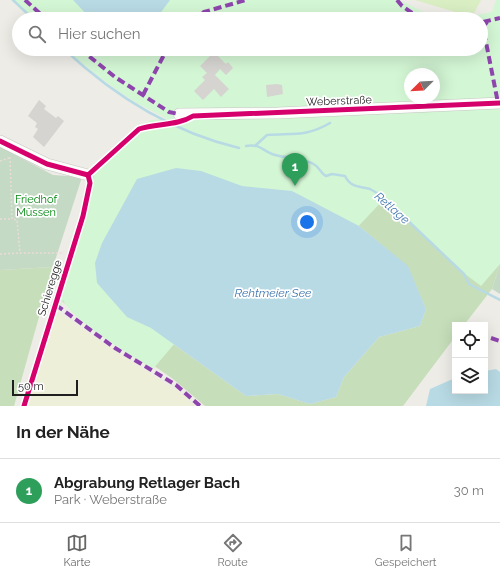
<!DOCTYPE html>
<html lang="de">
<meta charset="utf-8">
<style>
:root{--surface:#fff;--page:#f6f6f6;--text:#222;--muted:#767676;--line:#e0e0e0;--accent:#676765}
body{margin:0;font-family:Raleway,sans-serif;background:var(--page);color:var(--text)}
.controls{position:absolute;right:12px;bottom:12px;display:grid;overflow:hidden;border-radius:0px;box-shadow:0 4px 16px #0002}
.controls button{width:36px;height:36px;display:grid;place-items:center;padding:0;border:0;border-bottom:1px solid var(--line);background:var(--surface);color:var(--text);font:20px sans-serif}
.compass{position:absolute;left:404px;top:68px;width:36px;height:36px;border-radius:50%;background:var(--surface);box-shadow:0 4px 16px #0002;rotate:246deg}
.scale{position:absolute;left:12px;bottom:10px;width:66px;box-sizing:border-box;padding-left:4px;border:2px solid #1f1f1f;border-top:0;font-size:11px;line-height:14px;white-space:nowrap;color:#1f1f1f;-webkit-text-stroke:3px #fff;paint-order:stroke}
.you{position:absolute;left:307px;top:222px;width:14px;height:14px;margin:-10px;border:3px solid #fff;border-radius:50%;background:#1a73e8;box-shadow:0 0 0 6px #1a73e833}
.badge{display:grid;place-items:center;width:26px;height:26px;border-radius:50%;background:var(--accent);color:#fff;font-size:13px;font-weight:700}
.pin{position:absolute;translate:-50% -33px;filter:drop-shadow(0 1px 2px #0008)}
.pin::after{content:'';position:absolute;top:21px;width:14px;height:12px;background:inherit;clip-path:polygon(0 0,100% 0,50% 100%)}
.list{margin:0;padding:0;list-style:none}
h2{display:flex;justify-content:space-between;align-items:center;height:52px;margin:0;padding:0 16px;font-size:17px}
h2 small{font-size:13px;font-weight:400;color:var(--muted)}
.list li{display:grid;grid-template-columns:26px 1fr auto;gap:12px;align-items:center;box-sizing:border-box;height:64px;padding:0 16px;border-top:1px solid var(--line)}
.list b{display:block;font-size:15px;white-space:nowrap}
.list p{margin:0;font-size:13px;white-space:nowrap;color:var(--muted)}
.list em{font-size:13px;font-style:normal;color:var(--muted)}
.icon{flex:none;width:22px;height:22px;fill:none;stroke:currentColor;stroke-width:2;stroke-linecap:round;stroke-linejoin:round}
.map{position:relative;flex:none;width:500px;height:406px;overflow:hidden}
.search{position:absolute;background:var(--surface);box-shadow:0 4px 16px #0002;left:12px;right:12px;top:12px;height:44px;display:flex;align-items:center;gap:10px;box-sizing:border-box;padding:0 14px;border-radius:22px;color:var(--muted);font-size:15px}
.sheet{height:116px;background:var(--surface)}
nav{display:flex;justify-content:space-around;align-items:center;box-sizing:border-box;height:56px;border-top:1px solid var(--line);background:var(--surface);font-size:11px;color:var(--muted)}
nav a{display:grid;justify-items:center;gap:2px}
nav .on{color:var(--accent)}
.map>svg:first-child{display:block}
.farmland{fill:#eeefd9}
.grass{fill:#d9eec3}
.forest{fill:#c6deba;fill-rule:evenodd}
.cemetery{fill:#c5dac5}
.park{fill:#d3f6d4;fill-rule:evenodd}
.water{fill:#b8dae4}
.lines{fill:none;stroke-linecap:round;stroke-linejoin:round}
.stream{stroke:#b8dae4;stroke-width:2.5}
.building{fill:#d6d4d0}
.lane-casing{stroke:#c6c6c3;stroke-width:7}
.street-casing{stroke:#c6c6c3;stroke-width:12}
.path{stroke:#ebdbd9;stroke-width:1.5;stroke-dasharray:2 2;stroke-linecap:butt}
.lane{stroke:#fcfcfb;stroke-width:5.5}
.street{stroke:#fcfcfb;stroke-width:11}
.quiet{stroke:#8e44ad;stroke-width:4;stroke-dasharray:8 4;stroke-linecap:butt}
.cycleway-casing{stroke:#fff;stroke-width:8}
.cycleway{stroke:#d6006c;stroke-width:5}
.labels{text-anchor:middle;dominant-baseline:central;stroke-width:3.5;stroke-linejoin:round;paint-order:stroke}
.street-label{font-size:11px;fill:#1f1f1f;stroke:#fff}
.park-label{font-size:11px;fill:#028810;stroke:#fff}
.water-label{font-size:12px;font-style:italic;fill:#4076af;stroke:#fff}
</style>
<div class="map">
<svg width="500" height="406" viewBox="0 0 500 406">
<rect width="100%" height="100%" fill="#eeece7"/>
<path class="farmland" d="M57,311L115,351L181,393L195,406H27Z"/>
<path class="grass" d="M415,0H481L472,17Z"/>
<g class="forest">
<path d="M500,110V264L492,289L464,325H455V337L403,406H205L173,379L60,300ZM359,226L407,266L426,309L420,326L379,337L344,377L336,397L310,404L278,394L246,396L151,328Z"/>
<path d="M53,267L14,406H0V270Z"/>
</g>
<g class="cemetery">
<path d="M0,147L53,175L82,177L53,267L0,270Z"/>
<path d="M500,264V294L492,289Z"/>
</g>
<g class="park">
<path d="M11,0H399L428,14L442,19H32Z"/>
<path d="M496,0H500V264L481,286L465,274L384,199L337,249L186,330L153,369C131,355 73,322 63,300L60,307L59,294L81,214L95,173L102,163L136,129L151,120L162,119L170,124H173C164,115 144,108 132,100C109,85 87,67 65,49H481V19H457L492,12ZM410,74H434V98H410Z"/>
</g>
<g class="water">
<path d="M73,0H170L156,19H91Z"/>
<path d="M120,49H139L127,56Z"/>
<path d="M176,168L201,171L242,186L292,191L359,226L408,266L426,309L420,326L379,337L344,377L336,397L310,404L278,394L246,396L151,328L127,317L97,283L95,263L102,243L137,179Z"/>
<path d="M496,369L500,372V406H426L430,389L455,378V391H485V371Z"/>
</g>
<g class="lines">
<g class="stream">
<path d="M13,0L33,19"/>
<path d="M64,49C114,96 172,132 239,148"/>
<path d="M256,145L267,135C293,133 306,137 330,123"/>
<path d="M246,146C261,144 260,149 272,154C285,159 303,157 315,165C320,168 321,174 326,176L332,174L345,176C351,188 359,186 370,189C374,191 378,194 382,196L464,274L469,284L500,300"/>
</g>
</g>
<g class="building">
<path d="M214,52L226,64L228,62L233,68L226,75L220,69L215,75L229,89L221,97L214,89L203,100L194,91L205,80L202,77L207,73L200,66Z"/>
<path d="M277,84L282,85L283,94L267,97L266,85Z"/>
<path d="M39,100L46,106L44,109L56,118L58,116L64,121L44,147L33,137L38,129L35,127L37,123L28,116Z"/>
</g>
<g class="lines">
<defs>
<path id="lane" d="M24,406L83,216L90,183L88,175"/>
<g id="street">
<path d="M179,114L278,113L500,103"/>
<path d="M0,141L47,164L88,175"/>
</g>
</defs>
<use href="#lane" class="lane-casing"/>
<use href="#street" class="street-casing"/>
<g class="path">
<path d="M10,157L12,219L17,220L20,253H64"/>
<path d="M0,161L9,158"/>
<path d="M0,219H12"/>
<path d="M0,254L20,253"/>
</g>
<use href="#lane" class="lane"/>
<use href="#street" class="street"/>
<g class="quiet">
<path d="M25,0L46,19"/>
<path d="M397,0L402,6L421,19"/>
<path d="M192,19L204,12L246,0"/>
<path d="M483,22L500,18"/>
<path d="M487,22L483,27L498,103"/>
<path d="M80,49L115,77L169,112L179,114"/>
<path d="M143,95L167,49"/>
<path d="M56,305L115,348L176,385L200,406"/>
<path d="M491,338L500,341"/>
</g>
<defs>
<g id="cycleway">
<path d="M0,141L47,164L88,175"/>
<path d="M88,175L139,129C157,123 177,126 193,116L500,103"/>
<path d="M24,406L83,216L90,183L88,175"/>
</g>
</defs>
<use href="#cycleway" class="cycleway-casing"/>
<use href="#cycleway" class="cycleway"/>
</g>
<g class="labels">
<g class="street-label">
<text transform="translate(339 101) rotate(-2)">Weberstraße</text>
<text transform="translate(50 288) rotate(-73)">Schieregge</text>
</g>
<g class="park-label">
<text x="36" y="199">Friedhof<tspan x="36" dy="13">Müssen</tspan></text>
</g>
<g class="water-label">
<text transform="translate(392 208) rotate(41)">Retlage</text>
<text x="273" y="293">Rehtmeier See</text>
</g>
</g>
</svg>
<div class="controls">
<button><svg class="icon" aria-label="locate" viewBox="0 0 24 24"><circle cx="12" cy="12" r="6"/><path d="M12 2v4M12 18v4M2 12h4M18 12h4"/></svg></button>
<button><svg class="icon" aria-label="layers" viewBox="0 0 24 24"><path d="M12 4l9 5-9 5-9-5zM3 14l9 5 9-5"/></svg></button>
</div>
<svg class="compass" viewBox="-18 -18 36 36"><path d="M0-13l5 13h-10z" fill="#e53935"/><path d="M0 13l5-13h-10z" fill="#767676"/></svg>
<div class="scale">50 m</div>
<div class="you"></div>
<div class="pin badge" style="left:295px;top:186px;background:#2e9e5b">1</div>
<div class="search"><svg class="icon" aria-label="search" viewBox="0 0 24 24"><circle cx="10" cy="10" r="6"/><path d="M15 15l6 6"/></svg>Hier suchen</div>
</div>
<section class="sheet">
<h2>In der Nähe<small></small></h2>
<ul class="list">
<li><span class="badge" style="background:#2e9e5b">1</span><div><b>Abgrabung Retlager Bach</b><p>Park · Weberstraße</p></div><em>30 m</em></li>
</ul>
</section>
<nav>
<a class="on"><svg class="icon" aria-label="map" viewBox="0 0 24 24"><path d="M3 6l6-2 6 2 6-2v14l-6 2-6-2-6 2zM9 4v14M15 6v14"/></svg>Karte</a>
<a><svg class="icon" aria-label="directions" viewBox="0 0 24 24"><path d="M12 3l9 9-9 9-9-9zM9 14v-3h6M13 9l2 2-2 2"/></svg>Route</a>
<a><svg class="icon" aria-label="saved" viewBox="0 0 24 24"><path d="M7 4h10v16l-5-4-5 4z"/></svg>Gespeichert</a>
</nav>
